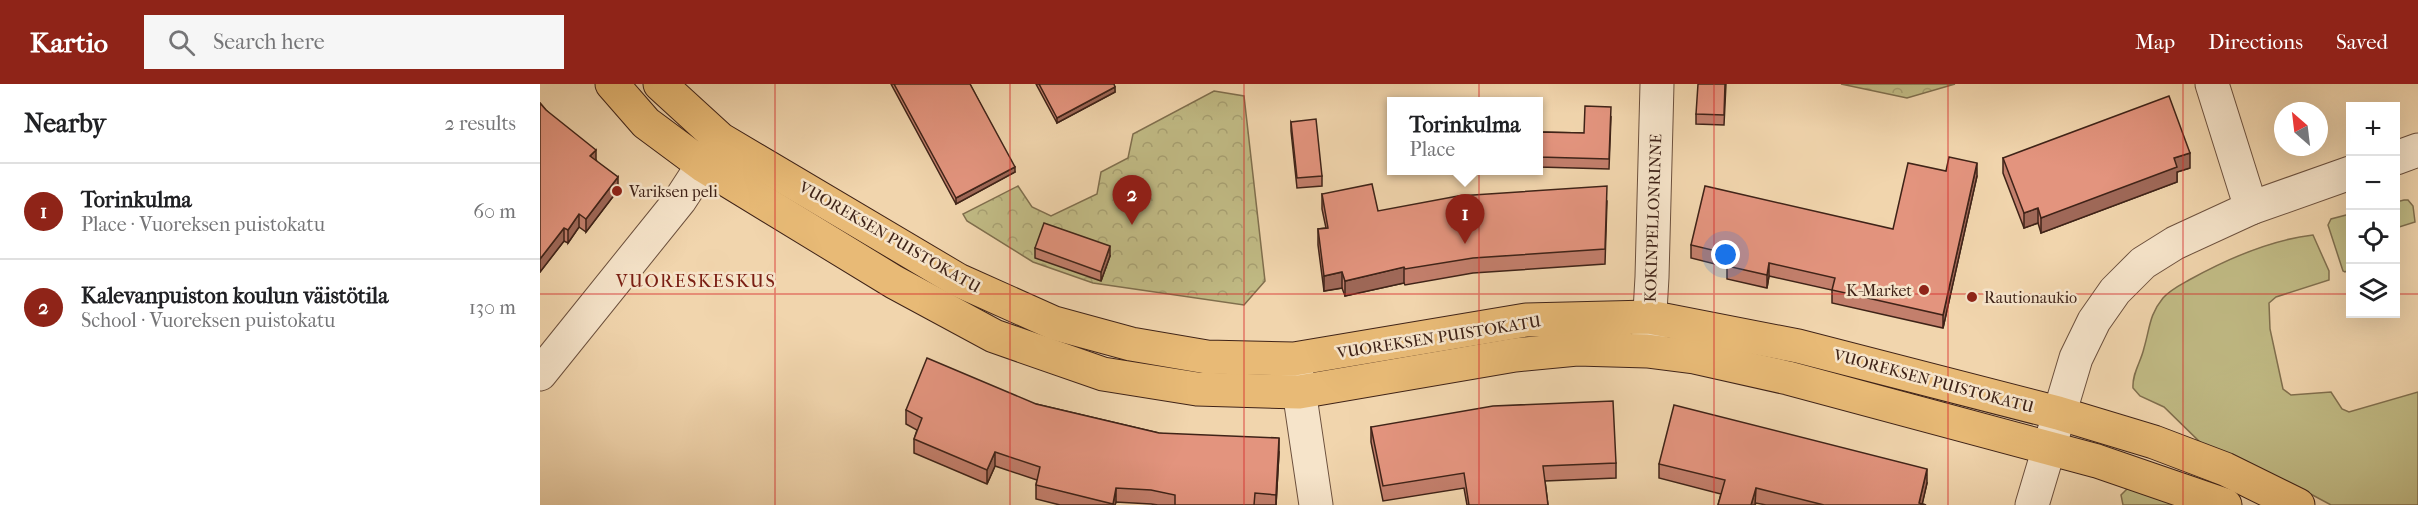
<!DOCTYPE html>
<meta charset="utf-8">
<style>
:root{--surface:#fff;--page:#f6f6f6;--text:#202124;--muted:#757577;--line:#e0e0e0;--accent:#8f2418}
body{margin:0;font-family:"IM FELL French Canon",serif;background:var(--page);color:var(--text)}
.controls{position:absolute;right:18px;top:18px;display:grid;overflow:hidden;border-radius:0px;box-shadow:0 6px 24px #0002}
.controls button{width:54px;height:54px;display:grid;place-items:center;padding:0;border:0;border-bottom:2px solid var(--line);background:var(--surface);color:var(--text);font:30px sans-serif}
.compass{position:absolute;left:1734px;top:18px;width:54px;height:54px;border-radius:50%;background:var(--surface);box-shadow:0 6px 24px #0002;rotate:332deg}
.you{position:absolute;left:1186px;top:171px;width:21px;height:21px;margin:-15px;border:4px solid #fff;border-radius:50%;background:#1a73e8;box-shadow:0 0 0 9px #1a73e833}
.badge{display:grid;place-items:center;width:39px;height:39px;border-radius:50%;background:var(--accent);color:#fff;font-size:20px;font-weight:700}
.pin{position:absolute;translate:-50% -50px;filter:drop-shadow(0 2px 3px #0008)}
.pin::after{content:'';position:absolute;top:32px;width:21px;height:18px;background:inherit;clip-path:polygon(0 0,100% 0,50% 100%)}
.popup{position:absolute;left:847px;top:13px;width:156px;height:78px;box-sizing:border-box;display:grid;place-content:center;border-radius:0px;background:var(--surface);filter:drop-shadow(0 2px 4px #0005);font-size:20px;white-space:nowrap;color:var(--muted)}
.popup b{font-size:22px;color:var(--text)}
.popup::after{content:'';position:absolute;left:50%;top:100%;margin-left:-12px;border:12px solid transparent;border-top-color:var(--surface)}
.list{margin:0;padding:0;list-style:none}
h2{display:flex;justify-content:space-between;align-items:center;height:78px;margin:0;padding:0 24px;font-size:26px}
h2 small{font-size:20px;font-weight:400;color:var(--muted)}
.list li{display:grid;grid-template-columns:39px 1fr auto;gap:18px;align-items:center;box-sizing:border-box;height:96px;padding:0 24px;border-top:2px solid var(--line)}
.list b{display:block;font-size:22px;white-space:nowrap}
.list p{margin:0;font-size:20px;white-space:nowrap;color:var(--muted)}
.list em{font-size:20px;font-style:normal;color:var(--muted)}
.icon{flex:none;width:33px;height:33px;fill:none;stroke:currentColor;stroke-width:2;stroke-linecap:round;stroke-linejoin:round}
.map{position:relative;flex:none;width:1878px;height:421px;overflow:hidden}
header{display:flex;align-items:center;gap:36px;box-sizing:border-box;height:84px;padding:0 30px;background:var(--accent);color:#fff}
header strong{font-size:28px}
nav{display:flex;gap:33px;margin-inline-start:auto;font-size:21px}
.search{width:420px;height:54px;background:var(--page);display:flex;align-items:center;gap:15px;box-sizing:border-box;padding:0 21px;border-radius:0px;color:var(--muted);font-size:22px}
main{display:flex}
aside{flex:1;background:var(--surface)}
.map>svg:first-child{display:block}
.green{fill:#c1bb85;stroke:#806f4e;stroke-width:1.5}
.park{fill:url(#park-crowns);stroke:#806f4e;stroke-width:1.5}
.lines{fill:none;stroke-linecap:round;stroke-linejoin:round}
.minor-casing{stroke:#6c503d;stroke-width:35}
.major-casing{stroke:#3f2318;stroke-width:35}
.minor{stroke:#f6e4ca;stroke-width:33}
.major{stroke:#e8ba76;stroke-width:33}
.wall{fill:#c37f6c;stroke:#3f2318;stroke-width:1.5}
.shaded-wall{fill:#9f6858;stroke:#3f2318;stroke-width:1.5}
.building{fill:#e3947e;stroke:#3f2318;stroke-width:1.5}
.grid{fill:none;stroke:#d62828;stroke-width:1.5;stroke-opacity:0.55}
.poi-dot{fill:#8f2418;stroke:#f6e4ca;stroke-width:2}
.labels{text-anchor:middle;dominant-baseline:central;stroke-width:5;stroke-linejoin:round;paint-order:stroke}
.poi-label{font-size:16px;fill:#3f2318;stroke:#f6e4ca;text-anchor:start}
.street-label{font-size:16px;fill:#3f2318;stroke:#f6e4ca}
.neighbourhood-label{font-size:18px;letter-spacing:1.5px;fill:#7a1f14;stroke:#f6e4ca}
</style>
<header>
<strong>Kartio</strong>
<div class="search"><svg class="icon" aria-label="search" viewBox="0 0 24 24"><circle cx="10" cy="10" r="6"/><path d="M15 15l6 6"/></svg>Search here</div>
<nav><a>Map</a><a>Directions</a><a>Saved</a></nav>
</header>
<main>
<aside>
<h2>Nearby<small>2 results</small></h2>
<ul class="list">
<li><span class="badge">1</span><div><b>Torinkulma</b><p>Place · Vuoreksen puistokatu</p></div><em>60 m</em></li>
<li><span class="badge">2</span><div><b>Kalevanpuiston koulun väistötila</b><p>School · Vuoreksen puistokatu</p></div><em>130 m</em></li>
</ul>
</aside>
<div class="map">
<svg width="1878" height="421" viewBox="0 0 1878 421">
<defs>
<pattern id="park-crowns" width="20" height="18" patternUnits="userSpaceOnUse" patternTransform="scale(1.5)"><rect width="20" height="18" fill="#c1bb85"/><path d="M2 6a3 3 0 1 1 6 0M12 15a3 3 0 1 1 6 0" fill="none" stroke="#a7a072"/></pattern>
</defs>
<rect width="100%" height="100%" fill="#f1d5ad"/>
<filter id="stains"><feTurbulence type="fractalNoise" baseFrequency=".00333" numOctaves="4"/><feColorMatrix values="0 0 0 0 .2 0 0 0 0 .09 0 0 0 0 .02 0 0 0 .5 -.17"/></filter>
<radialGradient id="worn" r=".72"><stop offset=".6" stop-color="#630" stop-opacity="0"/><stop offset="1" stop-color="#630" stop-opacity=".3"/></radialGradient>
<g class="green">
<path d="M1864,116H1868L1873,122L1875,138L1856,144V118Z"/>
<path d="M1810,130V155L1807,159L1810,185L1805,188L1803,187L1788,141L1791,135Z"/>
<path d="M1773,151L1789,187V196L1736,213L1729,219L1730,245L1743,305L1751,311L1791,308L1802,325L1809,328L1878,308V421H1791L1752,400L1663,361L1624,323L1600,312L1593,304C1592,289 1601,278 1604,264C1610,244 1609,231 1623,214C1630,206 1640,201 1649,196C1687,175 1729,156 1773,151Z"/>
<path d="M1587,405L1603,407L1648,421H1583L1581,411Z"/>
</g>
<g class="park">
<path d="M1301,0H1415L1367,14Z"/>
<path d="M674,7L704,12L725,197L704,221L553,199L493,178L427,137L423,130L478,102L492,123L511,132L557,110L561,88L588,74L593,50Z"/>
</g>
<g class="lines">
<defs>
<g id="minor">
<path d="M1672,0L1711,124"/>
<path d="M1856,74L1878,66"/>
<path d="M1108,262L1112,193L1117,0"/>
<path d="M755,279L776,421"/>
<path d="M0,290L140,116L179,56"/>
<path d="M1492,421L1536,274L1554,237L1575,207L1603,179L1635,159L1711,124L1810,89"/>
</g>
<g id="major">
<path d="M72,0L106,39L164,82L354,198L454,252L563,290L657,305L759,308L975,271L1037,265L1107,267L1154,273L1248,294L1557,377L1685,421"/>
<path d="M120,0L180,55L418,196L514,239L591,260L667,273L754,275L986,236L1109,233L1258,262L1518,329L1614,358L1685,385L1758,421"/>
</g>
</defs>
<use href="#minor" class="minor-casing"/>
<use href="#major" class="major-casing"/>
<use href="#minor" class="minor"/>
<use href="#major" class="major"/>
</g>
<g class="wall">
<path d="M351,0H430L475,88L416,120Z"/>
<path d="M496,0H574L575,8L517,39Z"/>
<path d="M1186,0L1184,41L1156,40V30Z"/>
<path d="M0,19L6,26L56,76L78,106L46,148L39,143L28,159L24,157L0,188Z"/>
<path d="M1071,33L1069,85L999,83V48L1044,49Z"/>
<path d="M751,38L782,92V102L757,104L751,47Z"/>
<path d="M1463,74L1650,84L1637,88V98L1501,149L1498,139L1484,144L1463,89Z"/>
<path d="M1406,87L1437,92L1403,244L1292,219V206L1229,192L1227,204L1187,195V183L1151,174V161L1353,145Z"/>
<path d="M782,110L838,127L1067,117L1065,180L933,189L865,201L864,199L805,212L802,204L784,207L778,161V145L786,144L782,125Z"/>
<path d="M495,164L570,172L561,197L495,174Z"/>
<path d="M496,320L619,349L739,368L736,421H618L611,420L576,418L575,421H520L496,415V401L497,396L455,382L447,400L374,369V355L377,346L366,340V326Z"/>
<path d="M831,343L1076,379V394L1005,397L1008,421H927L924,404L843,417L831,358Z"/>
<path d="M1119,380L1387,399L1382,420L1386,421H1226L1216,419L1215,421H1178L1181,410L1119,394Z"/>
</g>
<g class="shaded-wall">
<path d="M575,3V8L517,39V34Z"/>
<path d="M56,66V79L50,72Z"/>
<path d="M1650,69V84L1637,88V98L1501,149V134L1634,74Z"/>
<path d="M1437,79V92L1403,244V231Z"/>
<path d="M475,83V88L416,120V114Z"/>
<path d="M78,93V106L46,148V135Z"/>
<path d="M1498,124V139L1484,144V129Z"/>
<path d="M39,130V143L28,159V146Z"/>
<path d="M24,144V157L0,188V175Z"/>
<path d="M570,162V172L561,197V188Z"/>
<path d="M1229,179V192L1227,204V191Z"/>
<path d="M864,183V199L805,212V197Z"/>
<path d="M802,188V204L784,207V192Z"/>
<path d="M739,354V368L736,421V411Z"/>
<path d="M455,368V382L447,400V386Z"/>
<path d="M1387,385V399L1382,421L1379,419Z"/>
<path d="M576,404V418L575,421H573Z"/>
<path d="M1216,404L1215,421H1211Z"/>
</g>
<g class="building">
<path d="M354,0H430L475,83L416,114Z"/>
<path d="M499,0H574L575,3L517,34Z"/>
<path d="M1158,0H1185L1184,31L1156,30Z"/>
<path d="M1629,12L1650,69L1634,74L1637,83L1501,134L1498,124L1484,129L1463,74Z"/>
<path d="M0,19L6,26L56,66L50,72L78,93L46,135L39,130L28,146L24,144L0,175Z"/>
<path d="M1045,22L1071,23L1069,75L999,73V48L1044,49Z"/>
<path d="M776,35L782,92L757,94L751,38Z"/>
<path d="M1409,73L1437,79L1403,231L1292,206L1295,194L1229,179L1227,191L1187,182L1189,170L1151,161L1165,102L1353,145L1368,79L1406,87Z"/>
<path d="M832,100L838,127L918,112L1067,102L1065,165L933,174L865,185L864,183L805,197L802,188L784,192L778,145L788,144L782,110Z"/>
<path d="M504,139L570,162L561,188L495,164Z"/>
<path d="M387,274L496,320L619,349L739,354L736,411L715,409L714,421H635V411L611,406L576,404L573,420L496,401L500,383L455,368L447,386L374,355L382,334L366,326Z"/>
<path d="M1073,317L1076,379L1003,382L1008,421H929L924,389L843,402L831,343L953,322Z"/>
<path d="M1134,321L1387,385L1379,419L1386,421H1284L1216,404L1211,421H1178L1185,396L1119,380Z"/>
</g>
<path class="grid" d="M235,0V421M470,0V421M704,0V421M939,0V421M1174,0V421M1408,0V421M1643,0V421M0,210H1810M1856,210H1878"/>
<g class="poi-dot">
<circle cx="77" cy="107" r="6"/>
<circle cx="1384" cy="206" r="6"/>
<circle cx="1432" cy="213" r="6"/>
</g>
<g class="labels">
<g class="poi-label">
<text x="89" y="107">Variksen peli</text>
<text x="1372" y="206" text-anchor="end">K-Market</text>
<text x="1444" y="213">Rautionaukio</text>
</g>
<g class="street-label">
<text transform="translate(1113 134) rotate(-88)">KOKINPELLONRINNE</text>
<text transform="translate(350 153) rotate(30)">VUOREKSEN PUISTOKATU</text>
<text transform="translate(899 253) rotate(-9)">VUOREKSEN PUISTOKATU</text>
<text transform="translate(1394 297) rotate(15)">VUOREKSEN PUISTOKATU</text>
</g>
<g class="neighbourhood-label">
<text x="156" y="197">VUORESKESKUS</text>
</g>
</g>
<rect width="100%" height="100%" filter="url(#stains)"/>
<rect width="100%" height="100%" fill="url(#worn)"/>
</svg>
<div class="controls">
<button>+</button>
<button>−</button>
<button><svg class="icon" aria-label="locate" viewBox="0 0 24 24"><circle cx="12" cy="12" r="6"/><path d="M12 2v4M12 18v4M2 12h4M18 12h4"/></svg></button>
<button><svg class="icon" aria-label="layers" viewBox="0 0 24 24"><path d="M12 4l9 5-9 5-9-5zM3 14l9 5 9-5"/></svg></button>
</div>
<svg class="compass" viewBox="-18 -18 36 36"><path d="M0-13l5 13h-10z" fill="#e53935"/><path d="M0 13l5-13h-10z" fill="#757577"/></svg>
<div class="you"></div>
<div class="pin badge" style="left:925px;top:160px">1</div>
<div class="popup"><b>Torinkulma</b>Place</div>
<div class="pin badge" style="left:592px;top:141px">2</div>
</div>
</main>
